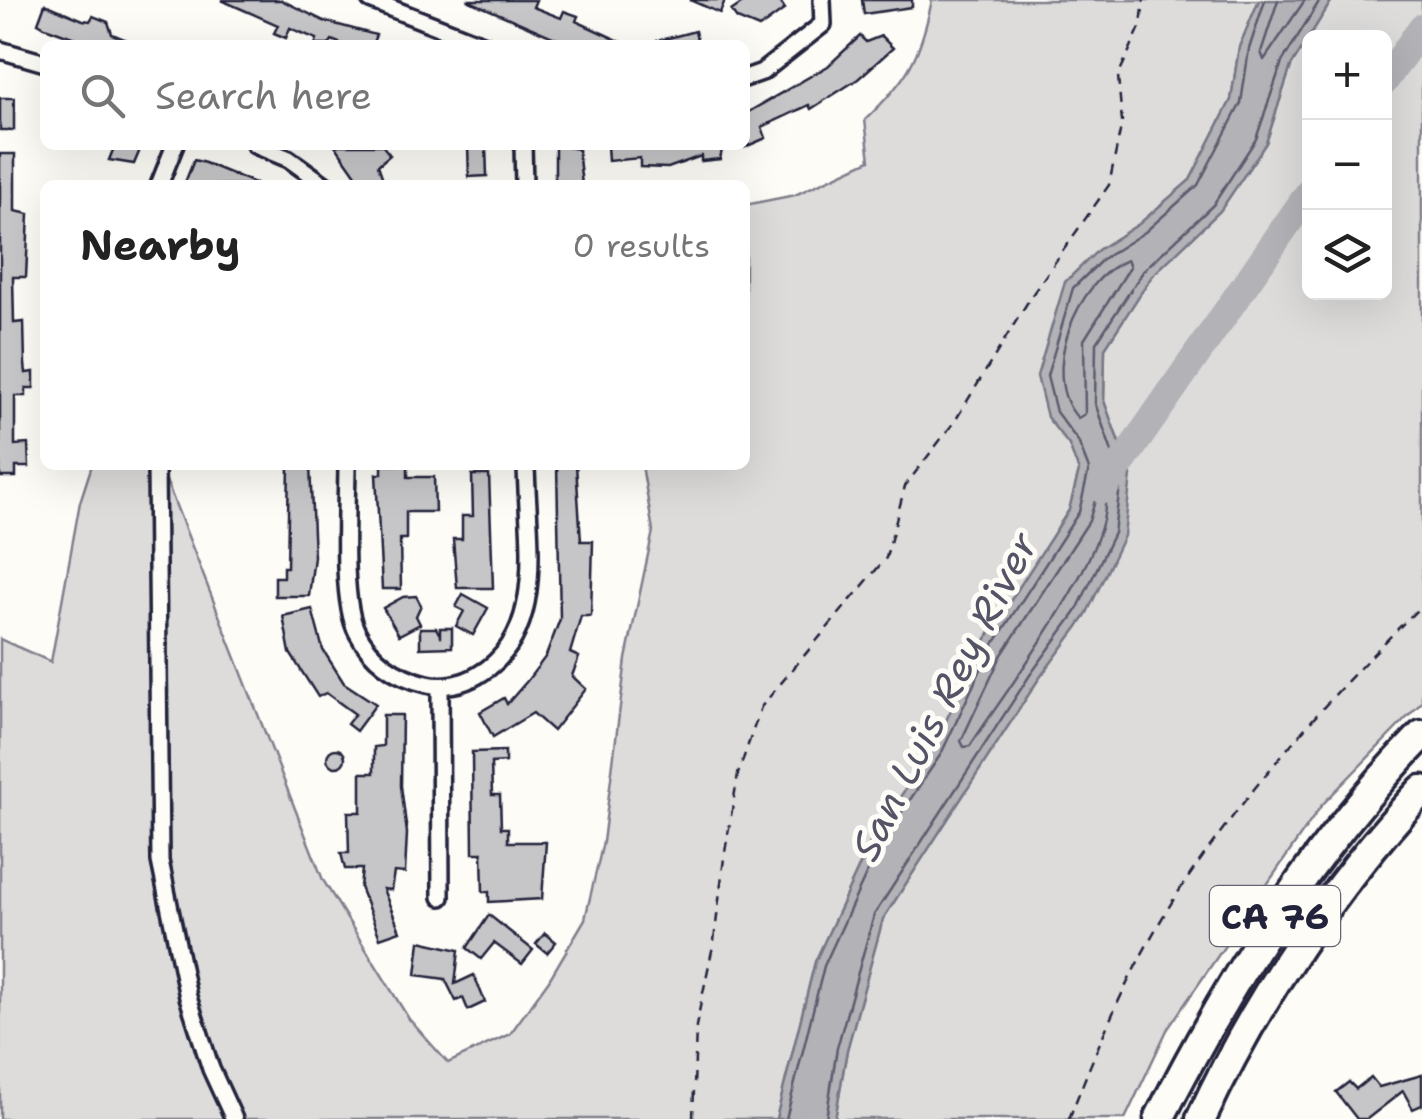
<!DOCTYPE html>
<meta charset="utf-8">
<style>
:root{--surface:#fff;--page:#f6f6f6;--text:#222;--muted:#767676;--line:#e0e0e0}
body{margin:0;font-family:"Shantell Sans",sans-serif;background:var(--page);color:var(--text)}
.controls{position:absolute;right:30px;top:30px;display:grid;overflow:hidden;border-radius:15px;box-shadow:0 10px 40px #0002}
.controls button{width:90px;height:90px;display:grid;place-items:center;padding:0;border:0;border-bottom:2px solid var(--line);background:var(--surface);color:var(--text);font:50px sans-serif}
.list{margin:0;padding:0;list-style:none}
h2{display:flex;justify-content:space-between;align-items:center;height:130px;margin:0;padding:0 40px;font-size:42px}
h2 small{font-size:32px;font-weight:400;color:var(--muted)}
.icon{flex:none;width:55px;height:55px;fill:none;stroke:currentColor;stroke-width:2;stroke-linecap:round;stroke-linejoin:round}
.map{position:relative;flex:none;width:1422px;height:1119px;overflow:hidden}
.search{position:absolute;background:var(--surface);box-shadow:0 10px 40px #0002;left:40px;top:40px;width:710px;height:110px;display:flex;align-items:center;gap:25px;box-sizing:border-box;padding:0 35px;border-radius:15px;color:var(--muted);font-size:38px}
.panel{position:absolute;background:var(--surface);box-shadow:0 10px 40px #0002;left:40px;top:180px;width:710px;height:290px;border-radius:15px}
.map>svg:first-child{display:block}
.green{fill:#dddcdb;stroke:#807f8b;stroke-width:2.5;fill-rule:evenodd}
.water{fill:#b2b2b7;stroke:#787885;stroke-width:2.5}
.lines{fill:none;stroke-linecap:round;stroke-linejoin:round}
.shore{stroke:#5c5c6d;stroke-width:2.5}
.river{stroke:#b2b2b7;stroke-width:28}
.building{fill:#c6c6c8;stroke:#22223b;stroke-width:2.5}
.street-casing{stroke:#22223b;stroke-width:22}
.highway-casing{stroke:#22223b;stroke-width:35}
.path{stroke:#22223b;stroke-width:2.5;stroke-dasharray:10 8;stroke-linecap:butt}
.street{stroke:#fdfcf7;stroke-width:15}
.highway{stroke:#fdfcf7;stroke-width:28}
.labels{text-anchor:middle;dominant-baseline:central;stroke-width:10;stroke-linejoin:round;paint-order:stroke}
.shield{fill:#fdfcf7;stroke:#646373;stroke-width:2.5}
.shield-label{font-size:35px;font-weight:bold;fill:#22223b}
.water-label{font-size:40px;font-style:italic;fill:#545466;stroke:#fdfcf7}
</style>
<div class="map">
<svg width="1422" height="1119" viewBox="0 0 1422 1119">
<rect width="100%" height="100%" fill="#fdfcf7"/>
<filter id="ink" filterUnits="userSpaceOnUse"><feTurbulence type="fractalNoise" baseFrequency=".01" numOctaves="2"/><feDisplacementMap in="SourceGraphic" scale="20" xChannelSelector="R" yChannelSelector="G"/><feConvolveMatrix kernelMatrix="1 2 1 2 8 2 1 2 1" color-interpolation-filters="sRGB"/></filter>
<g filter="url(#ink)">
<g class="green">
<path d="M932,0H1259L1239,47L1231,100L1190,180L1139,224L1098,250L1047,417L1069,445L1079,471L1069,510L982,645L933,748L872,839L815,962L776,1119H0V639L51,662L80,502L92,465H160L323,880L409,1019L448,1063L510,1034L549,980L585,919L603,842L626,659L653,531L642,465H745V205L795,195L870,160L865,120C908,79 920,58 932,0Z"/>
<path d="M1332,0H1422V702L1321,806L1167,1030L1125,1119H835L847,1050L883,919L1038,680L1085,617L1131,476L1104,401L1105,348L1152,275L1220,211L1266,143L1291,66ZM1310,38H1384V292H1310Z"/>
</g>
<path class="water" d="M1259,0H1332L1291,66L1266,143L1220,211L1152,276L1105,348L1104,401L1131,476L1124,536L1085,617L1038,680L883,919L847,1050L835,1119H776L815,962L872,839L933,748L982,645L1069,510L1079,471L1069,445L1047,417L1037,376L1065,282L1098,250L1139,224L1190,180L1231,100L1239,47Z"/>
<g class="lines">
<g class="shore">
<path d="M1278,0L1261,52L1264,60L1305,0"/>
<path d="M1127,260L1130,267L1084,340L1085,414L1078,418C1038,376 1077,279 1127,260Z"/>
<path d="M1103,492C1123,539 999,700 970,746L964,747L961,741L1001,656L1089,521L1097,494Z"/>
<path d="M786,1119L824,966L880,844L941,754L990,650L1079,512L1089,469L1078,441L1056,412L1047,376L1073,288L1104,258L1145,232L1198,185L1241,103L1249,49L1265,0"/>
<path d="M826,1119L837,1048L874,915L1030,675L1076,612L1114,533L1121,478L1095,403L1096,343L1144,270L1213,205L1256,139L1282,62L1320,0"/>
</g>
<g class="river">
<path d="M1384,82L1422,27"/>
<path d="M1103,490L1310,191"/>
</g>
</g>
<g class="building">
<path d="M221,0H281L324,21L376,35L372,45H344L332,40L329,45H315L317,39L290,28L286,38L274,33L278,25Z"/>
<path d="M467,0H536L533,7L561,18L564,11L578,16L576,21L628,45H571Z"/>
<path d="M690,0H725L720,13Z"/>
<path d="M747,0H779L785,9L759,28L737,19L731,11Z"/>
<path d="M862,0H912V7L864,14Z"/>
<path d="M45,4L83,20L90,21L93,16L108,22L112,34L139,45H94L45,27L38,23Z"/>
<path d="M695,31L698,45H658L657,41Z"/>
<path d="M860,36L866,42L881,36L893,48L858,79L811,109L809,105L762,127L766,138L745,147V114L828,66Z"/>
<rect x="0" y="98" width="14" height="32"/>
<path d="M115,145H142L134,164L109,160Z"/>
<path d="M335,145H382L390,155L378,165L385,185H363Z"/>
<path d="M555,145L578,149L582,185H555Z"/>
<path d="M607,145H723L720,159L701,161V156L668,168L640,167V158L608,161Z"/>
<path d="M468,146H486L487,176L469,177Z"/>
<path d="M0,154H15V211L29,214L26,277H13L14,323L24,322L25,364L26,373L34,372V388H26V396H15V445L28,444L29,467H16V477H0Z"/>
<path d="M194,160L205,163L259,185H184Z"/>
<path d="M289,465H310L314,557L309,596H275V577H283V567H287Z"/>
<path d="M382,465H408V477H434L435,512H406V539H400L401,589H382L376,474H382Z"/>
<path d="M557,465H576L581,541H593L591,616H581L570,653L579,657L572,676L586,689L553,731L533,713L493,737L480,712L504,698L507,704L527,681L546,656L560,619Z"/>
<path d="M472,475H489L493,588H457L453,539H462V516H473Z"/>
<path d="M463,594L488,608L473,635L456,626L464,611L456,607Z"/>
<path d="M416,596L421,605L416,616L420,624L399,635L383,608L403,597Z"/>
<path d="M312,609L323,650L344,683L376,704L356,731L347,724L355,714L326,693L318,697L290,653L283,616Z"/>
<path d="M420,628H436L440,635V628H452V647L420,648Z"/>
<path d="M383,715H402L401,786L407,833L405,873L394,872L391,890L383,889L400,931L380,938L360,887L362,869H345L341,853H349L348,812H361V773H374V747L383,746Z"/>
<circle cx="336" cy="758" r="9"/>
<path d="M505,751V762L491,763L492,795H500L501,828H508V842H546L542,899L489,902V892H483L482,853H473L472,752Z"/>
<path d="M489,915L533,950L522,964L494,943L481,959L467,948Z"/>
<path d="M545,933L556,942L547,953L536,944Z"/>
<path d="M420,941L459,950L455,984L474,975L485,1002L468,1010L463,998L456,1001L445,979L416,975Z"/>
<path d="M1422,1075V1105L1413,1109L1403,1091L1367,1119H1357L1336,1092L1349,1082L1356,1089L1371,1077L1379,1087Z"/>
</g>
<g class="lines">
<defs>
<g id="street">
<path d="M370,0L485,45"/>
<path d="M0,50L45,63"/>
<path d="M745,78L762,72L823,24L822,0"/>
<path d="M255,145L289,159L325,185"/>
<path d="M523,145L524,185"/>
<path d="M159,185L175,145"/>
<path d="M156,465L160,861L188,997L211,1069L234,1119"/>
<path d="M347,465C347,504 340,600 357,632C372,661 397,677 427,684C444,688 463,684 478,675C549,634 527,535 526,465"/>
<path d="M440,687L441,897"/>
</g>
<g id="highway">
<path d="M1159,1119C1230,979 1312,848 1422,735"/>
<path d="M1201,1119C1256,1000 1333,886 1422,790"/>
</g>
</defs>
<use href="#street" class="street-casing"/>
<use href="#highway" class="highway-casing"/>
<g class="path">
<path d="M693,1119L696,1026L714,941L724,858L738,774L761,707L886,558L905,486L955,421L1032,295L1109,185L1122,122L1118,76L1141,25L1144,0"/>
<path d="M1069,1119C1102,1034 1139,947 1192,872C1259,776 1338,687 1422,605"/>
</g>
<use href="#street" class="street"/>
<use href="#highway" class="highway"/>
</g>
</g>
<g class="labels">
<rect class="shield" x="1210" y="886" width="130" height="60" rx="8"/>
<g class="shield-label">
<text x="1275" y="916">CA 76</text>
</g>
<g class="water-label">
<text transform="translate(944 696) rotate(-63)">San Luis Rey River</text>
</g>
</g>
</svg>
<div class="controls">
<button>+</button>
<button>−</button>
<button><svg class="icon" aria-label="layers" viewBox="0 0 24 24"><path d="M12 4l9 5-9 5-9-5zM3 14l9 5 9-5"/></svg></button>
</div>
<div class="search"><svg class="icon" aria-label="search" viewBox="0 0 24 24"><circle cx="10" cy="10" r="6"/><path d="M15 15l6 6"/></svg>Search here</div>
<section class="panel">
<h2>Nearby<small>0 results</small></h2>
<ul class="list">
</ul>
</section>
</div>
